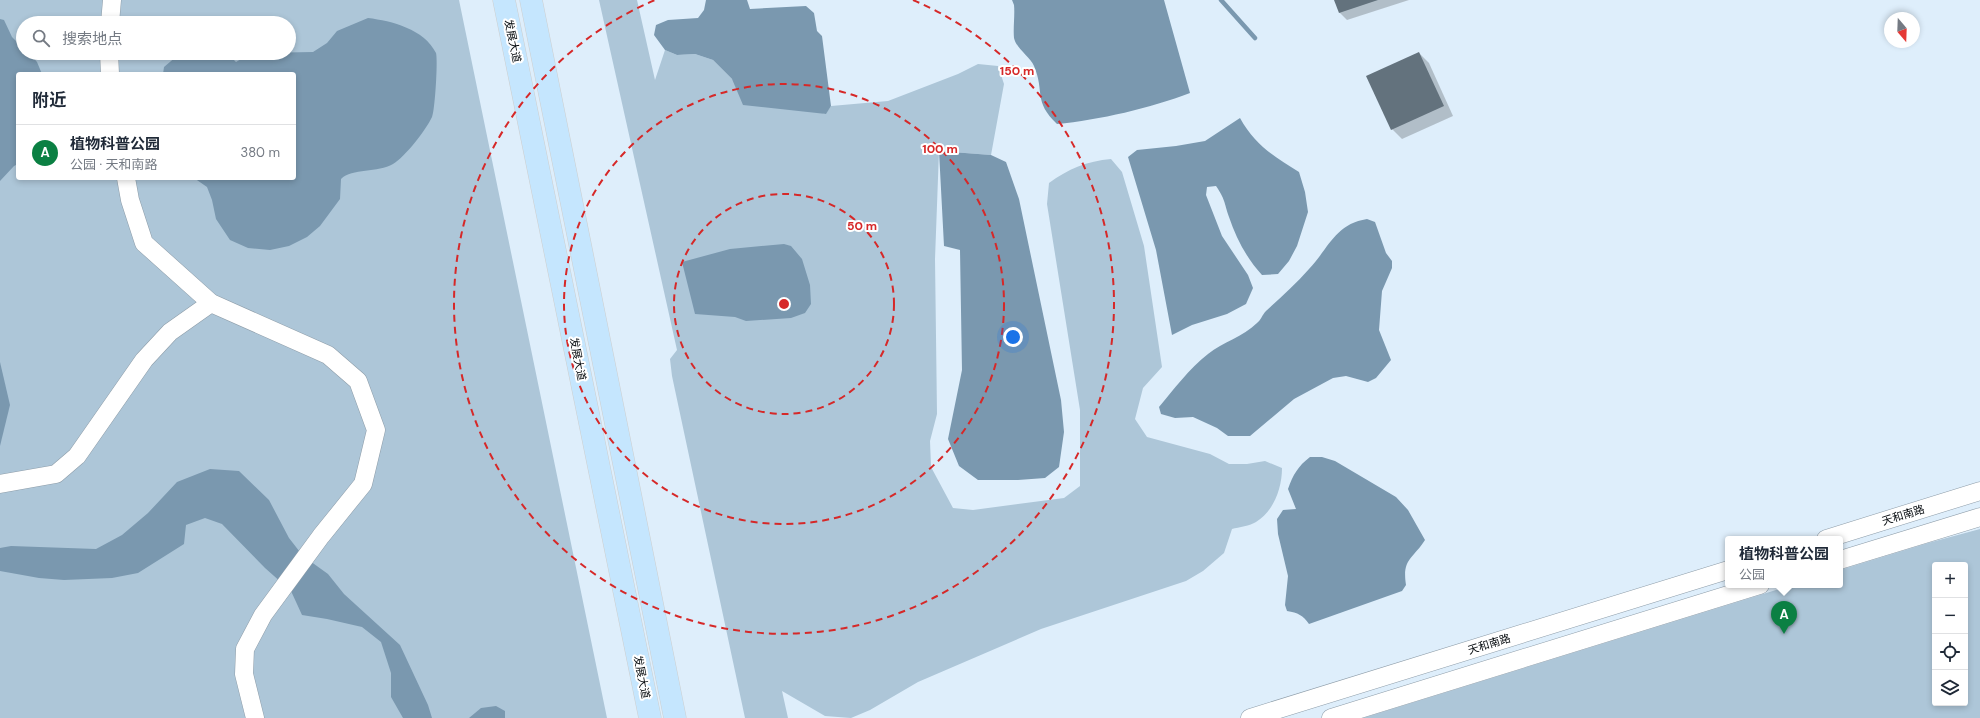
<!DOCTYPE html>
<html lang="zh">
<meta charset="utf-8">
<style>
:root{--surface:#fff;--page:#f2f2f3;--text:#1f2937;--muted:#747a83;--line:#e0e1e3;--accent:#0b8043}
body{margin:0;font-family:"DM Sans","Noto Sans SC",sans-serif;background:var(--page);color:var(--text)}
.controls{position:absolute;right:12px;bottom:12px;display:grid;overflow:hidden;border-radius:4px;box-shadow:0 2px 6px #0003}
.controls button{width:36px;height:36px;display:grid;place-items:center;padding:0;border:0;border-bottom:1px solid var(--line);background:var(--surface);color:var(--text);font:20px sans-serif}
.compass{position:absolute;left:1884px;top:12px;width:36px;height:36px;border-radius:50%;background:var(--surface);box-shadow:0 2px 6px #0003;rotate:161deg}
.you{position:absolute;left:1013px;top:337px;width:14px;height:14px;margin:-10px;border:3px solid #fff;border-radius:50%;background:#1a73e8;box-shadow:0 0 0 6px #1a73e833}
.badge{display:grid;place-items:center;width:26px;height:26px;border-radius:50%;background:var(--accent);color:#fff;font-size:13px;font-weight:700}
.pin{position:absolute;translate:-50% -33px;filter:drop-shadow(0 1px 2px #0008)}
.pin::after{content:'';position:absolute;top:21px;width:14px;height:12px;background:inherit;clip-path:polygon(0 0,100% 0,50% 100%)}
.popup{position:absolute;left:1725px;top:536px;width:118px;height:52px;box-sizing:border-box;display:grid;place-content:center;border-radius:4px;background:var(--surface);filter:drop-shadow(0 1px 3px #0005);font-size:13px;white-space:nowrap;color:var(--muted)}
.popup b{font-size:15px;color:var(--text)}
.popup::after{content:'';position:absolute;left:50%;top:100%;margin-left:-8px;border:8px solid transparent;border-top-color:var(--surface)}
.list{margin:0;padding:0;list-style:none}
h2{display:flex;justify-content:space-between;align-items:center;height:52px;margin:0;padding:0 16px;font-size:17px}
h2 small{font-size:13px;font-weight:400;color:var(--muted)}
.list li{display:grid;grid-template-columns:26px 1fr auto;gap:12px;align-items:center;box-sizing:border-box;height:56px;padding:0 16px;border-top:1px solid var(--line)}
.list b{display:block;font-size:15px;white-space:nowrap}
.list p{margin:0;font-size:13px;white-space:nowrap;color:var(--muted)}
.list em{font-size:13px;font-style:normal;color:var(--muted)}
.icon{flex:none;width:22px;height:22px;fill:none;stroke:currentColor;stroke-width:2;stroke-linecap:round;stroke-linejoin:round}
.map{position:relative;flex:none;width:1980px;height:718px;overflow:hidden}
.search{position:absolute;background:var(--surface);box-shadow:0 2px 6px #0003;left:16px;top:16px;width:280px;height:44px;display:flex;align-items:center;gap:10px;box-sizing:border-box;padding:0 14px;border-radius:22px;color:var(--muted);font-size:15px}
.panel{position:absolute;background:var(--surface);box-shadow:0 2px 6px #0003;left:16px;top:72px;width:280px;height:108px;border-radius:4px}
.map>svg:first-child{display:block}
.green{fill:#adc6d8;fill-rule:evenodd}
.water{fill:#7a98af}
.shadow{fill:#0003}
.lines{fill:none;stroke-linecap:round;stroke-linejoin:round}
.stream{stroke:#7a98af;stroke-width:4.5}
.building{fill:#63727d}
.minor-casing{stroke:#8e9da9;stroke-width:19}
.major-casing{stroke:#cecfcf;stroke-width:23}
.minor{stroke:#fff;stroke-width:18}
.major{stroke:#c5e6fe;stroke-width:22}
.ring{fill:none;stroke:#d62828;stroke-width:2;stroke-dasharray:7 5}
.labels{text-anchor:middle;dominant-baseline:central;stroke-width:4;stroke-linejoin:round;paint-order:stroke}
.street-label{font-size:11px;fill:#080d11;stroke:#fff}
.centre{fill:#d62828;stroke:#fff;stroke-width:2}
.ring-label{font-size:12px;text-anchor:middle;font-weight:bold;fill:#d62828;stroke:#fff;stroke-width:4;stroke-linejoin:round;paint-order:stroke}
</style>
<div class="map">
<svg width="1980" height="718" viewBox="0 0 1980 718">
<rect width="100%" height="100%" fill="#deeefb"/>
<g class="green">
<path d="M0,0H459L607,718H0ZM23,23H289V53H23ZM18,74H294V178H18Z"/>
<path d="M599,0H637L655,80L665,50L677,55L695,54L713,60L732,79L825,114L831,106L888,101L958,74L978,64L998,66L1004,84L991,155L939,151L935,259L937,414L930,441L931,467L953,508L973,510L1064,498L1080,486V410L1047,204L1049,183C1068,169 1087,161 1111,159L1122,172L1144,246L1162,367L1143,388L1135,419L1147,437L1210,454L1229,464H1247L1265,461L1282,468C1282,488 1274,511 1256,522C1250,526 1239,527 1232,529L1224,553L1203,571L1186,581L1041,629L918,682L870,710L851,718L825,716L782,691L788,718H745L672,376L670,359L677,350Z"/>
<path d="M1980,529V718H1363L1792,585H1840V570L1928,543ZM1935,565H1965V703H1935Z"/>
</g>
<g class="water">
<path d="M706,0H747L750,9L806,6L814,13L817,31L822,36L831,106L826,114L743,105L732,79L713,60L695,54L677,55L665,50L654,35L656,25L668,20L698,18L704,10Z"/>
<path d="M1012,0H1164L1190,93C1151,108 1099,120 1057,124C1033,101 1045,92 1034,66C1030,57 1016,48 1014,38C1013,28 1015,15 1014,5Z"/>
<path d="M368,18C392,21 424,29 436,53C438,59 435,111 432,117C426,130 405,157 393,164C378,173 352,168 341,179L340,199L320,226L307,237L289,246L270,250L248,248L230,240L216,219L212,200L207,187L194,178H294V74H163L164,67L177,56L183,53H227L236,62L246,56L259,53L313,52L327,43L337,31Z"/>
<path d="M0,19L4,20L12,37L23,48V53H29L37,62L42,74H18V164L14,166L0,181Z"/>
<path d="M1240,118C1255,145 1273,156 1299,172L1305,192L1308,212L1297,246L1289,261L1278,274L1262,275C1247,259 1236,238 1229,217C1224,202 1225,199 1216,186L1207,187L1206,195L1222,236L1248,275L1253,288L1246,304L1227,314L1192,325L1172,335L1156,250L1128,157L1137,150L1176,146L1205,141Z"/>
<path d="M939,151L991,155L1006,162L1019,199L1061,400L1064,432L1059,467L1045,478L1018,480H978L959,466L948,439L962,370L960,250L944,246Z"/>
<path d="M1367,219L1375,222L1386,253L1392,261V268L1382,291L1379,330L1391,360L1376,378L1368,382L1346,376L1333,378L1294,399L1250,436H1228L1217,428L1193,417L1175,418L1161,414L1159,407C1174,389 1189,369 1208,354C1223,342 1243,337 1257,323C1261,320 1262,315 1266,311C1281,297 1296,284 1309,269C1329,248 1335,224 1367,219Z"/>
<path d="M784,244L791,246L802,259L810,285L811,304L805,313L791,318L746,321L735,317L695,314L682,262L730,249Z"/>
<path d="M0,362L10,405L0,446Z"/>
<path d="M1310,457H1322L1335,461L1396,497L1408,510L1425,540C1412,560 1402,559 1406,585L1402,591L1309,624C1303,615 1298,613 1287,611L1285,605L1288,576L1278,534L1277,519L1283,510L1296,509L1288,489C1293,475 1298,466 1310,457Z"/>
<path d="M210,469L239,471L269,500L289,538L303,556L328,574L344,594L400,645L428,705L432,718H403L391,697V673L381,642L362,627L327,619L302,615L291,591L265,568L222,524L205,518L186,525L184,544L138,573L112,578L64,580L39,578L0,571V548L11,546L96,549L122,535L148,513L177,482Z"/>
<path d="M496,706L505,711V718H469L481,708Z"/>
</g>
<g class="shadow">
<path d="M1335,0H1409L1347,20L1340,13Z"/>
<path d="M1419,53L1429,63L1453,116L1402,139L1392,129Z"/>
</g>
<g class="lines">
<path class="stream" d="M1221,0L1255,38"/>
</g>
<g class="building">
<path d="M1334,0H1378L1339,13Z"/>
<path d="M1419,52L1444,106L1391,130L1366,76Z"/>
</g>
<g class="lines">
<defs>
<g id="minor">
<path d="M110,23L112,0"/>
<path d="M109,53L110,74"/>
<path d="M126,178L130,200L144,243L211,303L328,355L358,381L376,430L363,484L321,536L263,615L245,649L244,674L255,718"/>
<path d="M0,484L56,474L77,456L144,360L170,332L211,303"/>
<path d="M1826,539L1980,491"/>
<path d="M1840,560L1980,517"/>
<path d="M1250,718L1728,570"/>
<path d="M1331,718L1760,585"/>
</g>
<g id="major">
<path d="M504,0L650,718"/>
<path d="M531,0L675,718"/>
</g>
</defs>
<use href="#minor" class="minor-casing"/>
<use href="#major" class="major-casing"/>
<use href="#minor" class="minor"/>
<use href="#major" class="major"/>
</g>
<g class="ring">
<circle cx="784" cy="304" r="110"/>
<circle cx="784" cy="304" r="220"/>
<path d="M913 0A330 330 0 1 1 655 0"/>
</g>
<g class="labels">
<g class="street-label">
<text transform="translate(513 41) rotate(78)">发展大道</text>
<text transform="translate(578 359) rotate(79)">发展大道</text>
<text transform="translate(1903 515) rotate(-17)">天和南路</text>
<text transform="translate(1489 644) rotate(-17)">天和南路</text>
<text transform="translate(642 677) rotate(79)">发展大道</text>
</g>
</g>
<circle cx="784" cy="304" r="6" class="centre"/>
<g class="ring-label">
<text x="1017" y="75">150 m</text>
<text x="940" y="153">100 m</text>
<text x="862" y="230">50 m</text>
</g>
</svg>
<div class="controls">
<button>+</button>
<button>−</button>
<button><svg class="icon" aria-label="locate" viewBox="0 0 24 24"><circle cx="12" cy="12" r="6"/><path d="M12 2v4M12 18v4M2 12h4M18 12h4"/></svg></button>
<button><svg class="icon" aria-label="layers" viewBox="0 0 24 24"><path d="M12 4l9 5-9 5-9-5zM3 14l9 5 9-5"/></svg></button>
</div>
<svg class="compass" viewBox="-18 -18 36 36"><path d="M0-13l5 13h-10z" fill="#e53935"/><path d="M0 13l5-13h-10z" fill="#747a83"/></svg>
<div class="you"></div>
<div class="pin badge" style="left:1784px;top:634px">A</div>
<div class="popup"><b>植物科普公园</b>公园</div>
<div class="search"><svg class="icon" aria-label="search" viewBox="0 0 24 24"><circle cx="10" cy="10" r="6"/><path d="M15 15l6 6"/></svg>搜索地点</div>
<section class="panel">
<h2>附近<small></small></h2>
<ul class="list">
<li><span class="badge">A</span><div><b>植物科普公园</b><p>公园 · 天和南路</p></div><em>380 m</em></li>
</ul>
</section>
</div>
